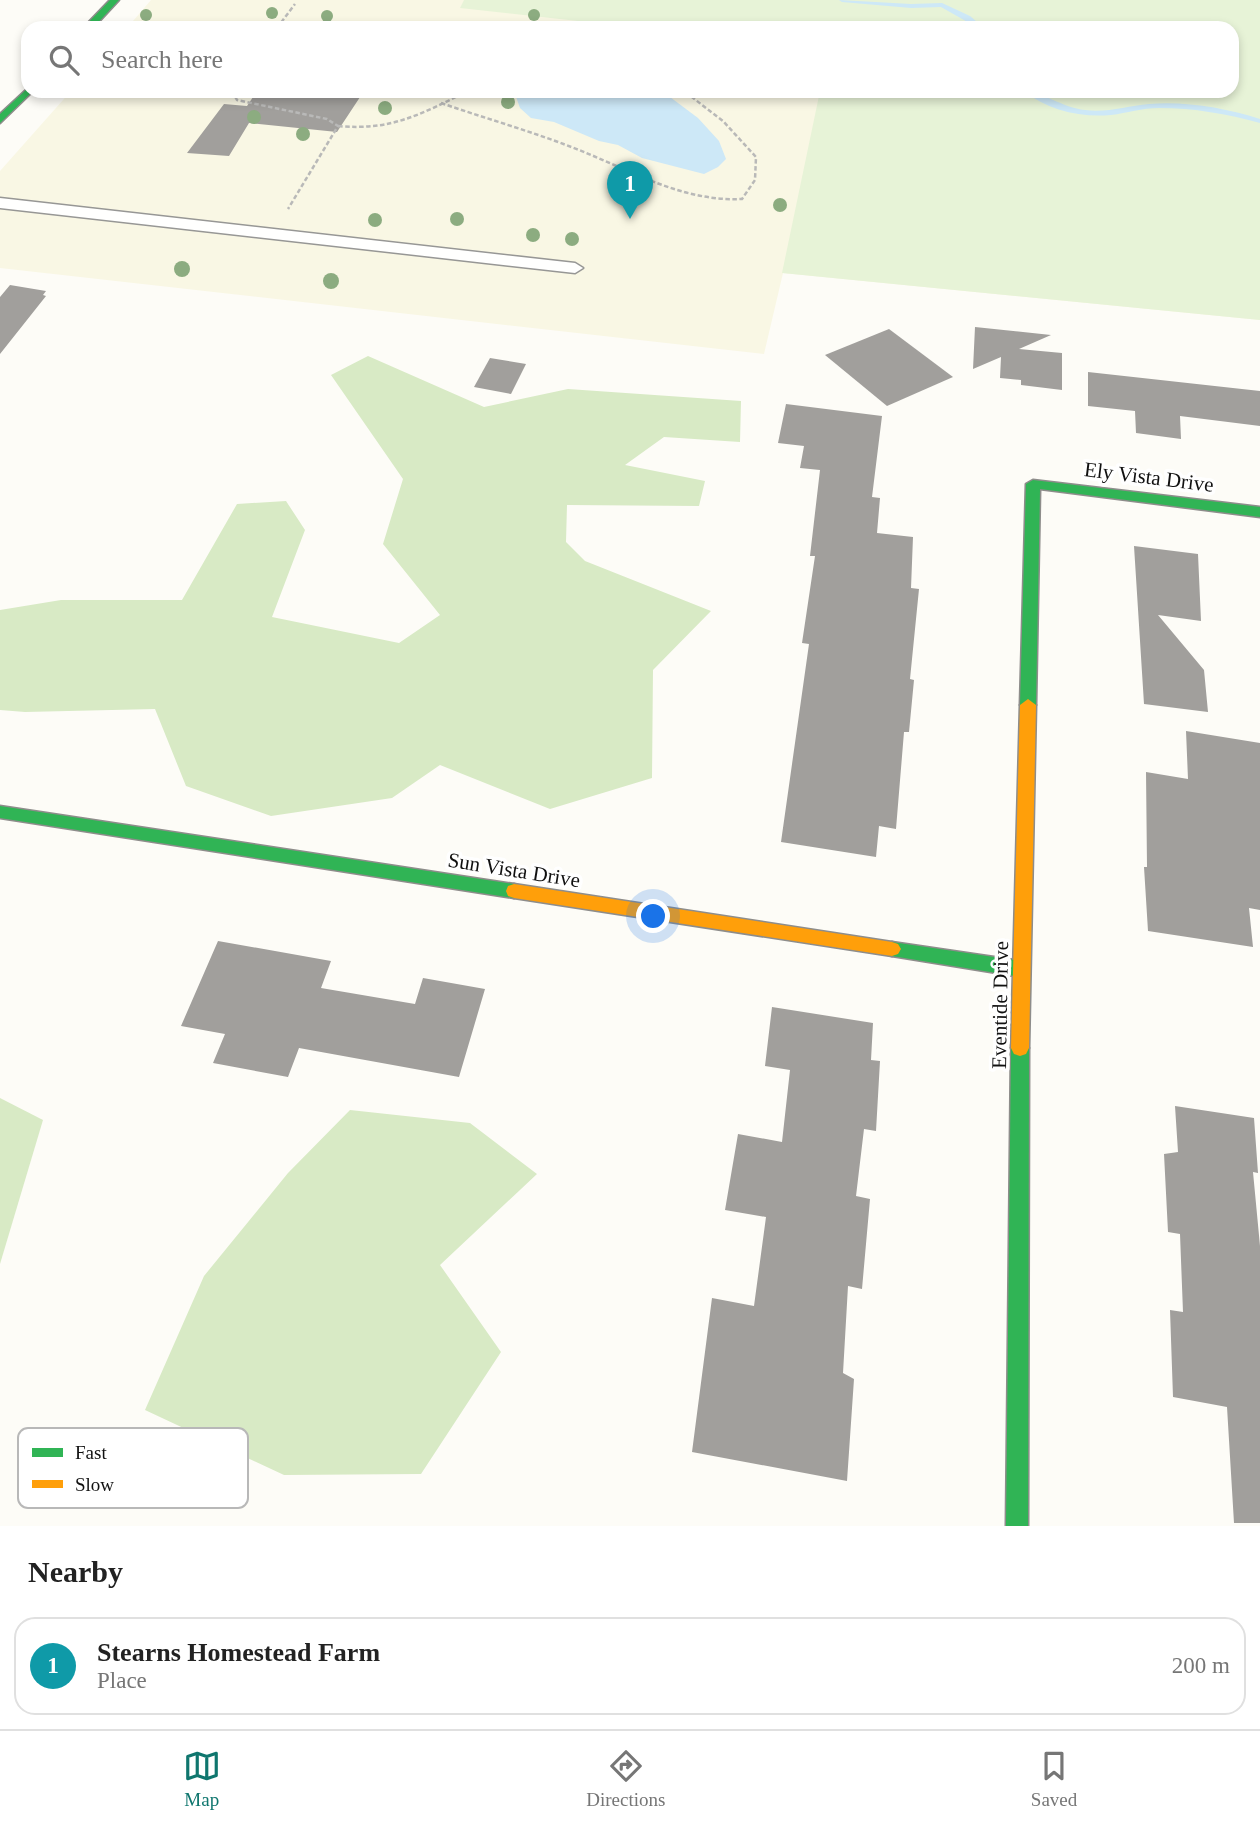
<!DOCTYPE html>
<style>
:root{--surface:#fff;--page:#f6f6f6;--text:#222;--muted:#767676;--line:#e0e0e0;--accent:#0f766e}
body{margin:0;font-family:Georgia,serif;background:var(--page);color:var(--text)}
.you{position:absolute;left:654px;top:917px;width:24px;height:24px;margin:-18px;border:5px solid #fff;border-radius:50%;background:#1a73e8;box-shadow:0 0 0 10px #1a73e833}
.badge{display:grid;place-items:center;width:46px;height:46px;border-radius:50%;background:var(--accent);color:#fff;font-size:23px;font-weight:700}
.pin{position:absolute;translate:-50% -58px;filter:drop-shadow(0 2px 4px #0008)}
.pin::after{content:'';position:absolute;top:37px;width:24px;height:21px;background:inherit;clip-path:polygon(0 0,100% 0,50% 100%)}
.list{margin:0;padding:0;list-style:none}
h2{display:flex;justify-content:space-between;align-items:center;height:91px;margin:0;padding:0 28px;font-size:30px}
h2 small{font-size:23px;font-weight:400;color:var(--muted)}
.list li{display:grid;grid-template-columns:46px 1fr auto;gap:21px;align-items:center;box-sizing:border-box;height:98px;margin:0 14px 14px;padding:0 14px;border:2px solid var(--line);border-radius:21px}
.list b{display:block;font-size:26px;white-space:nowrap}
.list p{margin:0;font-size:23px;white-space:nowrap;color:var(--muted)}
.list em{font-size:23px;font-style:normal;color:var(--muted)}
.icon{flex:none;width:38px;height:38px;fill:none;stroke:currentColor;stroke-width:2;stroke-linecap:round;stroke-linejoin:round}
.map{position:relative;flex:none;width:1260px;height:1526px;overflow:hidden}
.search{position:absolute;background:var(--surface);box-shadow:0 4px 10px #0003;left:21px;right:21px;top:21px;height:77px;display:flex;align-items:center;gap:18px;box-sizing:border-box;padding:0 24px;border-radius:21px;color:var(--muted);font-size:26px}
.sheet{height:203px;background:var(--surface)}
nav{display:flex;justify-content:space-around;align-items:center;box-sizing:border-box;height:98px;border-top:2px solid var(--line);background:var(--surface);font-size:19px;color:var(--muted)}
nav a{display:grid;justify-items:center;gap:4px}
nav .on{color:var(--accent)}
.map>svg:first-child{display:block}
.farmland{fill:#f9f7e4}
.green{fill:#e7f3d7}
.forest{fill:#d8eac5}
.water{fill:#cde8f7}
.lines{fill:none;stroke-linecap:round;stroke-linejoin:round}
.stream{fill:#cde8f7;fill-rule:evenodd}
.building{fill:#a19f9c}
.lane-casing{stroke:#979795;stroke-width:3}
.fast-casing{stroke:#8e8d8b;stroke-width:3}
.slow-casing{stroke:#8e8d8b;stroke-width:3}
.path{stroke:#b9b9b8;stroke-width:2.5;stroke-dasharray:4.5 2.5;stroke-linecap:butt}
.lane{fill:#fffffe;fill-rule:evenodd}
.fast{fill:#30b455;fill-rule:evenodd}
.slow{fill:#ff9f0a;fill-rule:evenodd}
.tree{fill:#8cac80}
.labels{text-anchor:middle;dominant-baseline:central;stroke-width:7;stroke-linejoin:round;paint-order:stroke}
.street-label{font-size:21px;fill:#111;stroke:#fff}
.key{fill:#fff;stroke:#b8b8b8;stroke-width:2}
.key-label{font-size:19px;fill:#111}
</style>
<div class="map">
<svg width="1260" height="1526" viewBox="0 0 1260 1526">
<rect width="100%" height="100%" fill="#fdfcf7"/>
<path class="farmland" d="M151,0H1260V320L783,273L764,354L0,268V171L71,91H1232V28H127Z"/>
<path class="green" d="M464,0H1260V320L782,273L820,91H1232V28H641L460,8Z"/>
<g class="forest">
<path d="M368,356L484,407L568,389L741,401L740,442L664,437L625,465L705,481L699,506L567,505L566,542L585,561L711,611L653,670L652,778L550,809L440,765L392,798L271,816L186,786L155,709L25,712L0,710V610L61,600H182L237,504L286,501L305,530L272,617L399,643L440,615L383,544L403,479L331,375Z"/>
<path d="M0,1098L43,1120L0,1264Z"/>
<path d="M350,1110L470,1123L537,1174L440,1265L501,1352L421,1474L284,1475L145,1410L204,1276L288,1173Z"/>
</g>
<path class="water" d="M514,91H662L698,118L719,141L726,159L718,167L704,174L642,158L618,145L599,141L554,122L531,118L520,108Z"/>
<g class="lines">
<g class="stream">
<path d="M839,0L911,4L942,3L970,16L984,28H976L964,20L941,7L911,8L842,2Z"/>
<path d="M1024,91C1041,91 1063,108 1085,110C1107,113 1127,106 1149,104C1186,101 1225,108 1260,119V123C1227,114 1194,108 1159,108C1142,108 1127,113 1111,115C1081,118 1047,110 1024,91Z"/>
</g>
</g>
<g class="building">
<path d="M257,91H364L337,132L249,123L229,156L187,153L224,104L247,106Z"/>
<path d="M10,285L46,291L43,295L46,296L0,354V297Z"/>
<path d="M975,327L1051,335L1019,349L1062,353V390L1021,385V380L1000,378L1001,357L973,369Z"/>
<path d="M889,329L953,377L887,406L825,355Z"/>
<path d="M490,358L526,364L511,394L474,387Z"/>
<path d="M1088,372L1260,391V426L1180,416L1181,439L1136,433L1135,411L1088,406Z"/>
<path d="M786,404L882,416L872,497L880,498L877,533L913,537L911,588L919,589L910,679L914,680L909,732H904L896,829L879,826L876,857L781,842L809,644L802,643L815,556H810L820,470L800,468L804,446L778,443Z"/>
<path d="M1134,546L1198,554L1201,621L1158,615L1204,670L1208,712L1144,704Z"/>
<path d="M1186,731L1260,743V910L1249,908L1253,947L1148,931L1144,867H1147L1146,772L1188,779Z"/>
<path d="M218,941L331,961L321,988L415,1004L423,978L485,989L459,1077L299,1048L288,1077L213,1063L225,1034L181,1026Z"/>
<path d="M772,1007L873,1023L871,1060L880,1061L876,1131L864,1129L856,1196L870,1199L862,1289L848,1286L843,1373L854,1379L847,1481L692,1452L712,1298L754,1306L766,1217L725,1210L738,1134L782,1142L790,1070L765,1066Z"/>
<path d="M1175,1106L1254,1118L1258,1173L1253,1172L1260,1246V1523H1234L1227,1407L1173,1397L1170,1310L1183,1312L1180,1234L1168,1232L1164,1154L1178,1152Z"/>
</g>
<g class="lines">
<defs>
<path id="lane" d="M0,198L575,263L583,268L575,273L0,208Z"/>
<g id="fast">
<path d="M110,0H119L93,28H83Z"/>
<path d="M28,88V91H33L31,93L0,123V114Z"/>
<path d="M1033,480L1260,507V517L1040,489L1036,705L1028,711L1020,705L1026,484Z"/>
<path d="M0,806L514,884L520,886L522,891L520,896L514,898L0,818Z"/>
<path d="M892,942L1021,961L1027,964L1030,969L1027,974L1021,977L892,956L886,954L883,949L886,944Z"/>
<path d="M1020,1040L1026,1042L1029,1048L1028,1526H1006L1011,1048L1014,1042Z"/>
</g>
<g id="slow">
<path d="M1028,699L1036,705L1029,1048L1026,1054L1020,1056L1014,1054L1011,1048L1020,705Z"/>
<path d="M514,884L892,942L898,944L901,949L898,954L892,956L514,898L508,896L506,891L508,886Z"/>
</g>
</defs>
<use href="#lane" class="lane-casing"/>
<use href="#fast" class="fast-casing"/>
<use href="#slow" class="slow-casing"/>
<g class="path">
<path d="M277,28L295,4"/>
<path d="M232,91L237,100L327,119L338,126L288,209"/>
<path d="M441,103C487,119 534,132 579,150C632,171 683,202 742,199L755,180L756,157L723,121L684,91"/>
<path d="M338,126C392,131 421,114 468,91"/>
</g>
<use href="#lane" class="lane"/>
<use href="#fast" class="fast"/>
<use href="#slow" class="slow"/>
</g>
<g class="tree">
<circle cx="272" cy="13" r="6"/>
<circle cx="146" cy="15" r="6"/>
<circle cx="534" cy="15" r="6"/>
<circle cx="327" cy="16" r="6"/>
<circle cx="508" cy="102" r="7"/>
<circle cx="385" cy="108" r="7"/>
<circle cx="254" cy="117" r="7"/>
<circle cx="303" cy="134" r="7"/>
<circle cx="780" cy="205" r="7"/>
<circle cx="457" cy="219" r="7"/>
<circle cx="375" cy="220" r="7"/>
<circle cx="533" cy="235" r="7"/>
<circle cx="572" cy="239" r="7"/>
<circle cx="182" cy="269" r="8"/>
<circle cx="331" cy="281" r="8"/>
</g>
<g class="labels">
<g class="street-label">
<text transform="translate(1149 477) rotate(7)">Ely Vista Drive</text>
<text transform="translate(514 870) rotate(9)">Sun Vista Drive</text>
<text transform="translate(1000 1005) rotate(-89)">Eventide Drive</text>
</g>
</g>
<rect x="18" y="1428" width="230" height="80" rx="10" class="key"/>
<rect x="32" y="1448" width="31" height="9" fill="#30b455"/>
<rect x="32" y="1480" width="31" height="8" fill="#ff9f0a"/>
<g class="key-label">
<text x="75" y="1459">Fast</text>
<text x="75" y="1491">Slow</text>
</g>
</svg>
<div class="you"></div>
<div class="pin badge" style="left:630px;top:219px;background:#0f9aa8">1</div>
<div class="search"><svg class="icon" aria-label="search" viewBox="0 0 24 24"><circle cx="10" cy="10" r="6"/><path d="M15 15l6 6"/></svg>Search here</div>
</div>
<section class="sheet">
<h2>Nearby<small></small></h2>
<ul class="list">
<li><span class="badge" style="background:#0f9aa8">1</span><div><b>Stearns Homestead Farm</b><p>Place</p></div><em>200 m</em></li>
</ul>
</section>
<nav>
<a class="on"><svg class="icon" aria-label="map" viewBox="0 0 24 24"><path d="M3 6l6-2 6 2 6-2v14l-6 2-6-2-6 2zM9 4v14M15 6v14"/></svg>Map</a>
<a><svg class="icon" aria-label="directions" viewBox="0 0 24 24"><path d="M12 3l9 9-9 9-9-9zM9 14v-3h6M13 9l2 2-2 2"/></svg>Directions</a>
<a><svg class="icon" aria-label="saved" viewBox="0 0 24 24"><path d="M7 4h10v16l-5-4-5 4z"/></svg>Saved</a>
</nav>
